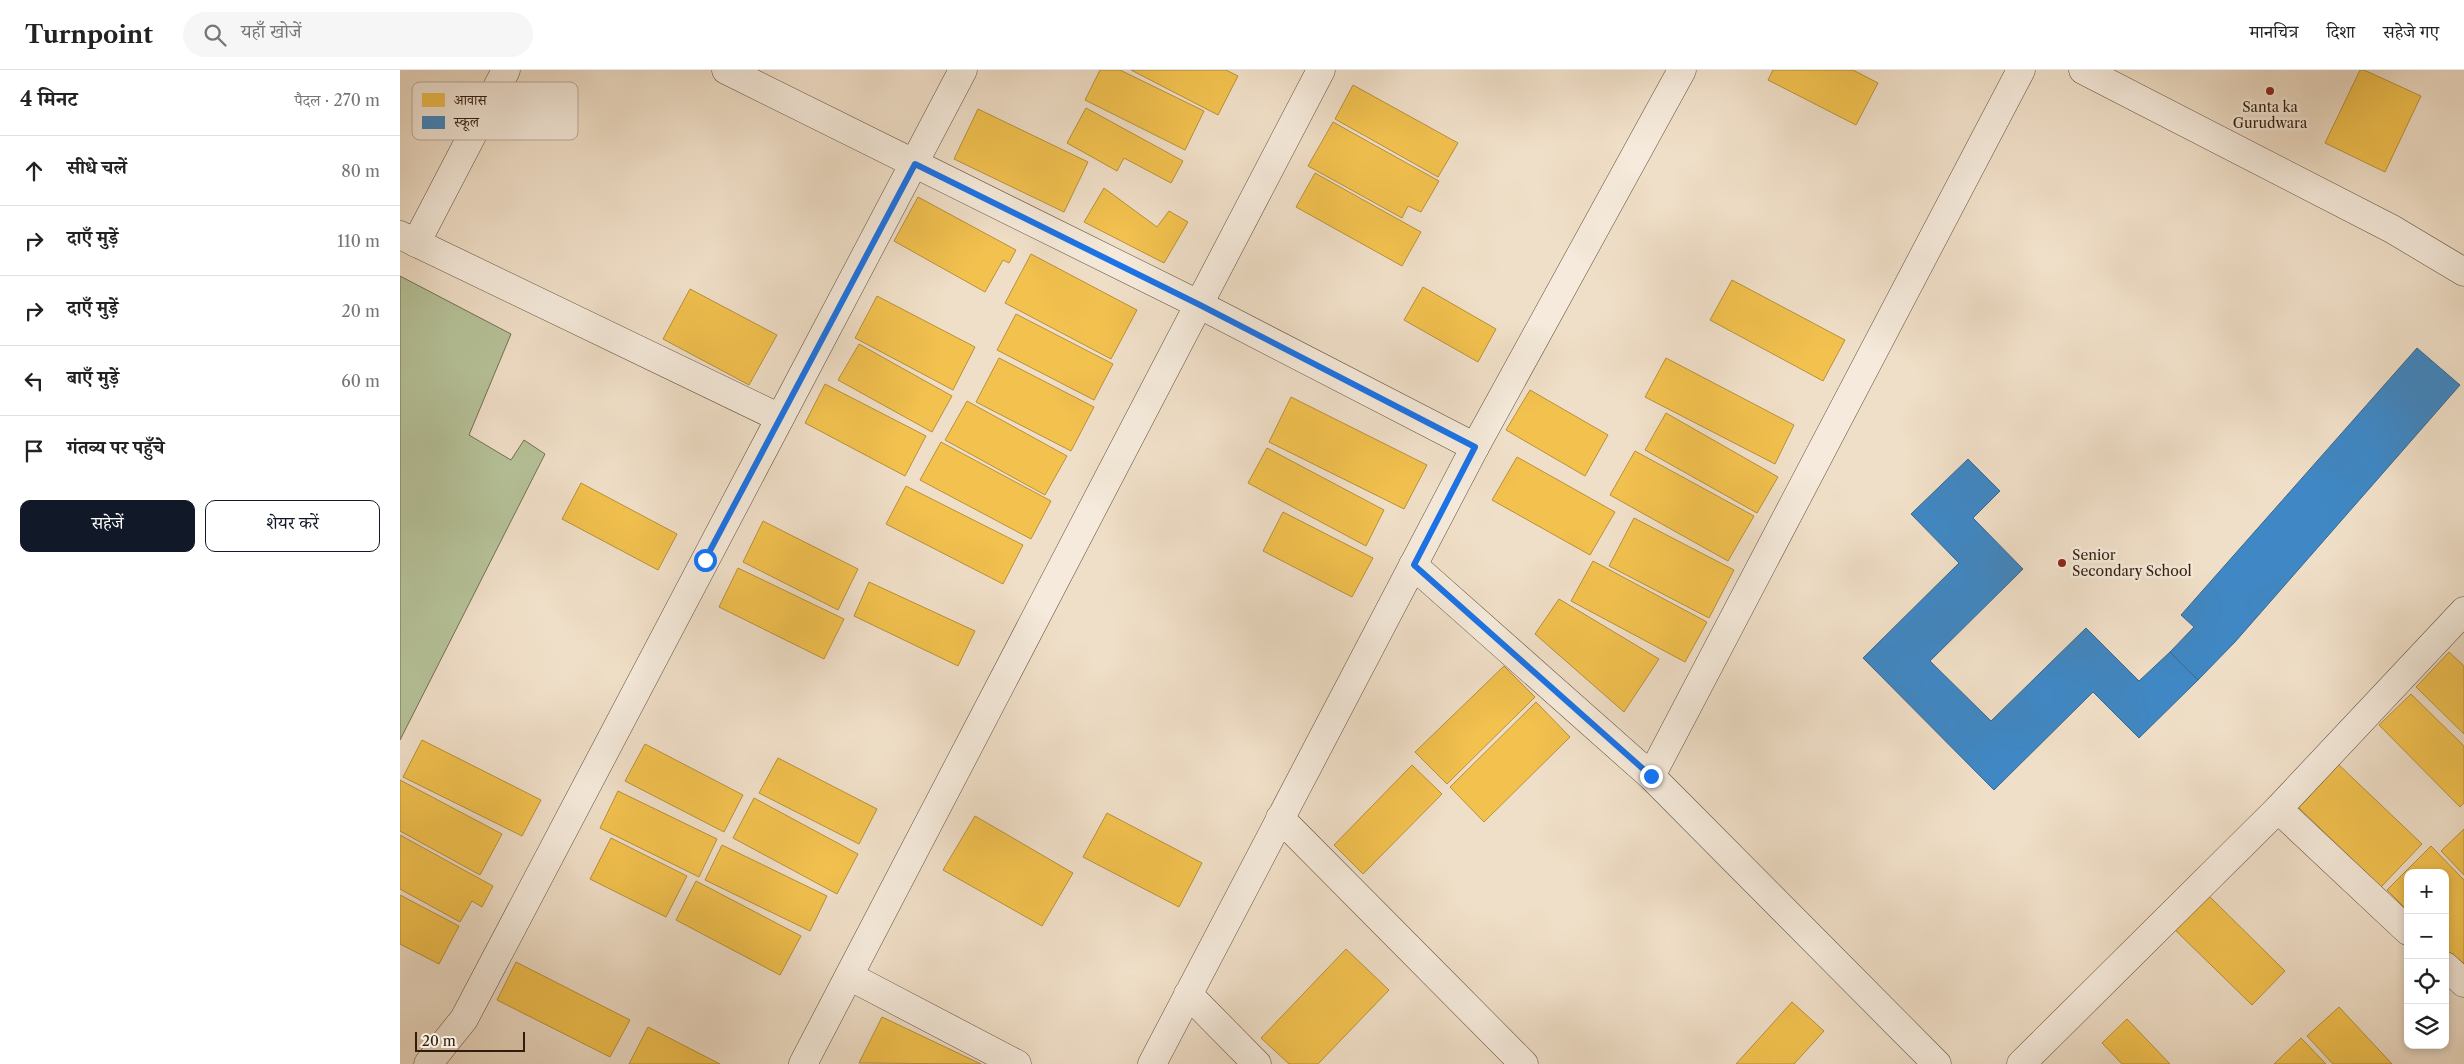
<!DOCTYPE html>
<html lang="hi">
<meta charset="utf-8">
<style>
:root{--surface:#fff;--page:#f6f6f6;--text:#222;--muted:#767676;--line:#e0e0e0;--accent:#111827}
body{margin:0;font-family:"Libre Caslon Text","Noto Serif Devanagari",serif;background:var(--page);color:var(--text)}
.controls{position:absolute;right:15px;bottom:15px;display:grid;overflow:hidden;border-radius:10px;box-shadow:0 2px 8px #0003}
.controls button{width:45px;height:45px;display:grid;place-items:center;padding:0;border:0;border-bottom:1px solid var(--line);background:var(--surface);color:var(--text);font:25px sans-serif}
.scale{position:absolute;left:15px;bottom:12px;width:110px;box-sizing:border-box;padding-left:5px;border:2px solid #301d0d;border-top:0;font-size:14px;line-height:18px;white-space:nowrap;color:#301d0d;-webkit-text-stroke:4px #f5eadb;paint-order:stroke}
.stop{position:absolute;width:15px;height:15px;margin:-11px;border:4px solid #1a73e8;border-radius:50%;background:#fff}
.stop.end{background:#1a73e8;border-color:#fff;box-shadow:0 1px 5px #0008}
.list{margin:0;padding:0;list-style:none}
h2{display:flex;justify-content:space-between;align-items:center;height:65px;margin:0;padding:0 20px;font-size:21px}
h2 small{font-size:16px;font-weight:400;color:var(--muted)}
.list li{display:grid;grid-template-columns:32px 1fr auto;gap:15px;align-items:center;box-sizing:border-box;height:70px;padding:0 20px;border-top:1px solid var(--line)}
.list b{display:block;font-size:19px;white-space:nowrap}
.list em{font-size:16px;font-style:normal;color:var(--muted)}
.actions{display:flex;gap:10px;padding:15px 20px}
.actions a{flex:1;padding:11px 0;border:1px solid var(--accent);border-radius:10px;text-align:center;font-size:18px;color:var(--accent)}
.actions .main{background:var(--accent);color:#fff}
.icon{flex:none;width:28px;height:28px;fill:none;stroke:currentColor;stroke-width:2;stroke-linecap:round;stroke-linejoin:round}
.map{position:relative;flex:none;width:2064px;height:994px;overflow:hidden}
header{display:flex;align-items:center;gap:30px;box-sizing:border-box;height:70px;padding:0 25px;background:var(--surface);border-bottom:1px solid var(--line)}
header strong{font-size:24px}
nav{display:flex;gap:28px;margin-inline-start:auto;font-size:18px}
.search{width:350px;height:45px;background:var(--page);display:flex;align-items:center;gap:12px;box-sizing:border-box;padding:0 18px;border-radius:28px;color:var(--muted);font-size:19px}
main{display:flex}
aside{flex:1;background:var(--surface)}
.map>svg:first-child{display:block}
.green{fill:#b6c299;stroke:#737053}
.homes{fill:#f2c14e;stroke:#b8903a}
.schools{fill:#3f88c5;stroke:#3a688e}
.lines{fill:none;stroke-linecap:round;stroke-linejoin:round}
.minor-casing{stroke:#604e3c;stroke-width:29}
.minor{stroke:#f5eadb;stroke-width:28}
.route{stroke:#1a73e8;stroke-width:6}
.poi-dot{fill:#8f2418;stroke:#f5eadb;stroke-width:2}
.labels{text-anchor:middle;dominant-baseline:central;stroke-width:5;stroke-linejoin:round;paint-order:stroke}
.poi-label{font-size:14px;fill:#301d0d;stroke:#f5eadb}
.key{fill:#f5eadb;stroke:#baac9d;stroke-width:1}
.key-label{font-size:14px;fill:#301d0d}
</style>
<header>
<strong>Turnpoint</strong>
<div class="search"><svg class="icon" aria-label="search" viewBox="0 0 24 24"><circle cx="10" cy="10" r="6"/><path d="M15 15l6 6"/></svg>यहाँ खोजें</div>
<nav><a>मानचित्र</a><a>दिशा</a><a>सहेजे गए</a></nav>
</header>
<main>
<aside>
<h2>4 मिनट<small>पैदल · 270 m</small></h2>
<ul class="list">
<li><svg class="icon" aria-label="ahead" viewBox="0 0 24 24"><path d="M12 20V5M6 11l6-6 6 6"/></svg><div><b>सीधे चलें</b></div><em>80 m</em></li>
<li><svg class="icon" aria-label="right" viewBox="0 0 24 24"><path d="M7 20v-9h11M14 6l5 5-5 5"/></svg><div><b>दाएँ मुड़ें</b></div><em>110 m</em></li>
<li><svg class="icon" aria-label="right" viewBox="0 0 24 24"><path d="M7 20v-9h11M14 6l5 5-5 5"/></svg><div><b>दाएँ मुड़ें</b></div><em>20 m</em></li>
<li><svg class="icon" aria-label="left" viewBox="0 0 24 24"><path d="M17 20v-9H6M10 6l-5 5 5 5"/></svg><div><b>बाएँ मुड़ें</b></div><em>60 m</em></li>
<li><svg class="icon" aria-label="arrive" viewBox="0 0 24 24"><path d="M6 21V4h12l-3 4 3 4H6"/></svg><div><b>गंतव्य पर पहुँचे</b></div></li>
</ul>
<div class="actions"><a class="main">सहेजें</a><a>शेयर करें</a></div>
</aside>
<div class="map">
<svg width="2064" height="994" viewBox="0 0 2064 994">
<rect width="100%" height="100%" fill="#f0dfc8"/>
<filter id="stains"><feTurbulence type="fractalNoise" baseFrequency=".004" numOctaves="4"/><feColorMatrix values="0 0 0 0 .2 0 0 0 0 .09 0 0 0 0 .02 0 0 0 .5 -.17"/></filter>
<radialGradient id="worn" r=".72"><stop offset=".6" stop-color="#630" stop-opacity="0"/><stop offset="1" stop-color="#630" stop-opacity=".3"/></radialGradient>
<path class="green" d="M0,206L111,264L69,365L111,390L124,370L145,384L0,670Z"/>
<g class="homes">
<path d="M700,0H720L804,41L785,80L685,30Z"/>
<path d="M731,0H826L838,6L818,45Z"/>
<path d="M1373,0H1453L1478,13L1456,55L1368,10Z"/>
<path d="M1960,0H1964L2021,26L1985,102L1925,73Z"/>
<path d="M953,15L1058,73L1038,107L935,49Z"/>
<path d="M686,38L783,91L771,113L724,88L717,101L667,73Z"/>
<path d="M578,39L688,92L664,142L554,89Z"/>
<path d="M933,52L1039,111L1021,142L1008,136L1002,148L908,96Z"/>
<path d="M915,103L1021,162L1002,196L896,137Z"/>
<path d="M704,118L757,157L769,141L788,152L764,193L684,152Z"/>
<path d="M518,127L616,180L609,193L603,190L585,222L494,171Z"/>
<path d="M631,184L737,240L711,289L605,233Z"/>
<path d="M1332,210L1445,270L1423,311L1310,250Z"/>
<path d="M1023,217L1096,259L1078,292L1004,250Z"/>
<path d="M290,219L377,265L349,315L263,269Z"/>
<path d="M477,226L575,277L553,320L455,268Z"/>
<path d="M616,244L713,294L694,330L597,280Z"/>
<path d="M459,274L552,326L532,362L438,310Z"/>
<path d="M599,288L694,337L671,381L576,332Z"/>
<path d="M1266,288L1394,355L1375,394L1245,327Z"/>
<path d="M425,314L526,366L505,406L405,353Z"/>
<path d="M1130,320L1208,365L1185,406L1106,360Z"/>
<path d="M891,327L1027,395L1004,439L869,372Z"/>
<path d="M567,331L667,386L645,425L545,370Z"/>
<path d="M1266,343L1378,407L1357,443L1245,380Z"/>
<path d="M541,372L651,431L631,469L520,410Z"/>
<path d="M867,378L984,440L966,476L848,413Z"/>
<path d="M1235,381L1354,446L1328,491L1210,425Z"/>
<path d="M1117,387L1215,442L1190,485L1092,430Z"/>
<path d="M181,413L277,464L258,500L162,449Z"/>
<path d="M506,416L623,475L603,514L486,454Z"/>
<path d="M883,442L973,488L952,527L863,481Z"/>
<path d="M1234,448L1334,500L1309,548L1209,496Z"/>
<path d="M363,451L458,499L438,540L343,492Z"/>
<path d="M1193,491L1307,552L1285,592L1171,531Z"/>
<path d="M338,498L444,549L424,589L319,537Z"/>
<path d="M469,512L575,561L558,596L454,546Z"/>
<path d="M1159,529L1259,589L1224,642L1135,564Z"/>
<path d="M2049,582L2064,596V664L2016,617Z"/>
<path d="M1104,596L1135,627L1047,714L1015,682Z"/>
<path d="M2011,624L2064,676V733L2060,737L1979,655Z"/>
<path d="M1136,632L1170,667L1084,752L1050,717Z"/>
<path d="M22,670L141,730L122,766L3,707Z"/>
<path d="M245,674L343,725L324,762L225,711Z"/>
<path d="M378,688L477,739L459,774L359,723Z"/>
<path d="M1938,694L2022,774L1981,817L1897,736Z"/>
<path d="M1012,695L1042,724L963,804L934,775Z"/>
<path d="M0,710L102,764L80,805L0,761Z"/>
<path d="M218,721L317,769L299,807L200,758Z"/>
<path d="M354,728L458,784L437,824L333,768Z"/>
<path d="M707,743L802,793L779,837L683,787Z"/>
<path d="M575,746L673,803L642,856L543,800Z"/>
<path d="M2064,759V805L2041,781Z"/>
<path d="M0,765L93,816L82,837L72,831L60,852L0,819Z"/>
<path d="M211,768L287,806L266,847L190,809Z"/>
<path d="M322,775L427,826L410,861L305,810Z"/>
<path d="M2031,776L2064,810V898L2045,879V803H2008V841L1987,820Z"/>
<path d="M296,811L401,866L380,905L276,850Z"/>
<path d="M1807,824L1885,901L1852,935L1773,858Z"/>
<path d="M0,825L59,856L39,894L0,874Z"/>
<path d="M946,879L989,920L918,994H889L861,968Z"/>
<path d="M116,892L230,950L210,987L97,930Z"/>
<path d="M1392,932L1424,961L1394,994H1336Z"/>
<path d="M1939,937L1992,994H1933L1907,966Z"/>
<path d="M482,947L581,994L459,993Z"/>
<path d="M1727,949L1770,994H1722L1702,973Z"/>
<path d="M248,957L320,994H229Z"/>
<path d="M1901,968L1926,994H1874Z"/>
</g>
<g class="schools">
<path d="M2017,278L2060,315L1835,572L1798,610L1770,582L1794,557L1781,545Z"/>
<path d="M1568,389L1600,421L1573,448L1623,499L1530,591L1591,651L1686,558L1739,611L1770,582L1798,610L1739,668L1693,622L1594,720L1463,588L1559,493L1511,444Z"/>
</g>
<g class="lines">
<defs>
<g id="minor">
<path d="M326,0L800,235L1075,377"/>
<path d="M1683,0L1992,159L2064,202"/>
<path d="M0,165L380,348"/>
<path d="M16,173L106,0"/>
<path d="M1013,495L1251,706L1537,994"/>
<path d="M1251,706L1621,0"/>
<path d="M1878,739L2008,861"/>
<path d="M880,748L1124,994"/>
<path d="M2045,896L2064,913"/>
<path d="M449,906L617,994"/>
<path d="M788,924L857,994"/>
<path d="M28,994L64,949L563,0"/>
<path d="M403,994L921,0"/>
<path d="M752,994L1075,377L1282,0"/>
<path d="M1621,994L1878,739L2064,541"/>
</g>
</defs>
<use href="#minor" class="minor-casing"/>
<use href="#minor" class="minor"/>
</g>
<g class="lines">
<path class="route" d="M305,490L515,94L800,235L1075,377L1014,495L1251,706"/>
</g>
<g class="poi-dot">
<circle cx="1870" cy="21" r="5"/>
<circle cx="1662" cy="493" r="5"/>
</g>
<g class="labels">
<g class="poi-label">
<text x="1870" y="37">Santa ka<tspan x="1870" dy="16">Gurudwara</tspan></text>
<text x="1672" y="485" text-anchor="start">Senior<tspan x="1672" dy="16">Secondary School</tspan></text>
</g>
</g>
<rect x="12" y="12" width="166" height="58" rx="8" class="key"/>
<rect x="22" y="23" width="23" height="14" fill="#f2c14e"/>
<rect x="22" y="46" width="23" height="13" fill="#3f88c5"/>
<g class="key-label">
<text x="54" y="35">आवास</text>
<text x="54" y="57">स्कूल</text>
</g>
<rect width="100%" height="100%" filter="url(#stains)"/>
<rect width="100%" height="100%" fill="url(#worn)"/>
</svg>
<div class="controls">
<button>+</button>
<button>−</button>
<button><svg class="icon" aria-label="locate" viewBox="0 0 24 24"><circle cx="12" cy="12" r="6"/><path d="M12 2v4M12 18v4M2 12h4M18 12h4"/></svg></button>
<button><svg class="icon" aria-label="layers" viewBox="0 0 24 24"><path d="M12 4l9 5-9 5-9-5zM3 14l9 5 9-5"/></svg></button>
</div>
<div class="scale">20 m</div>
<div class="stop" style="left:305px;top:490px"></div>
<div class="stop end" style="left:1251px;top:706px"></div>
</div>
</main>
